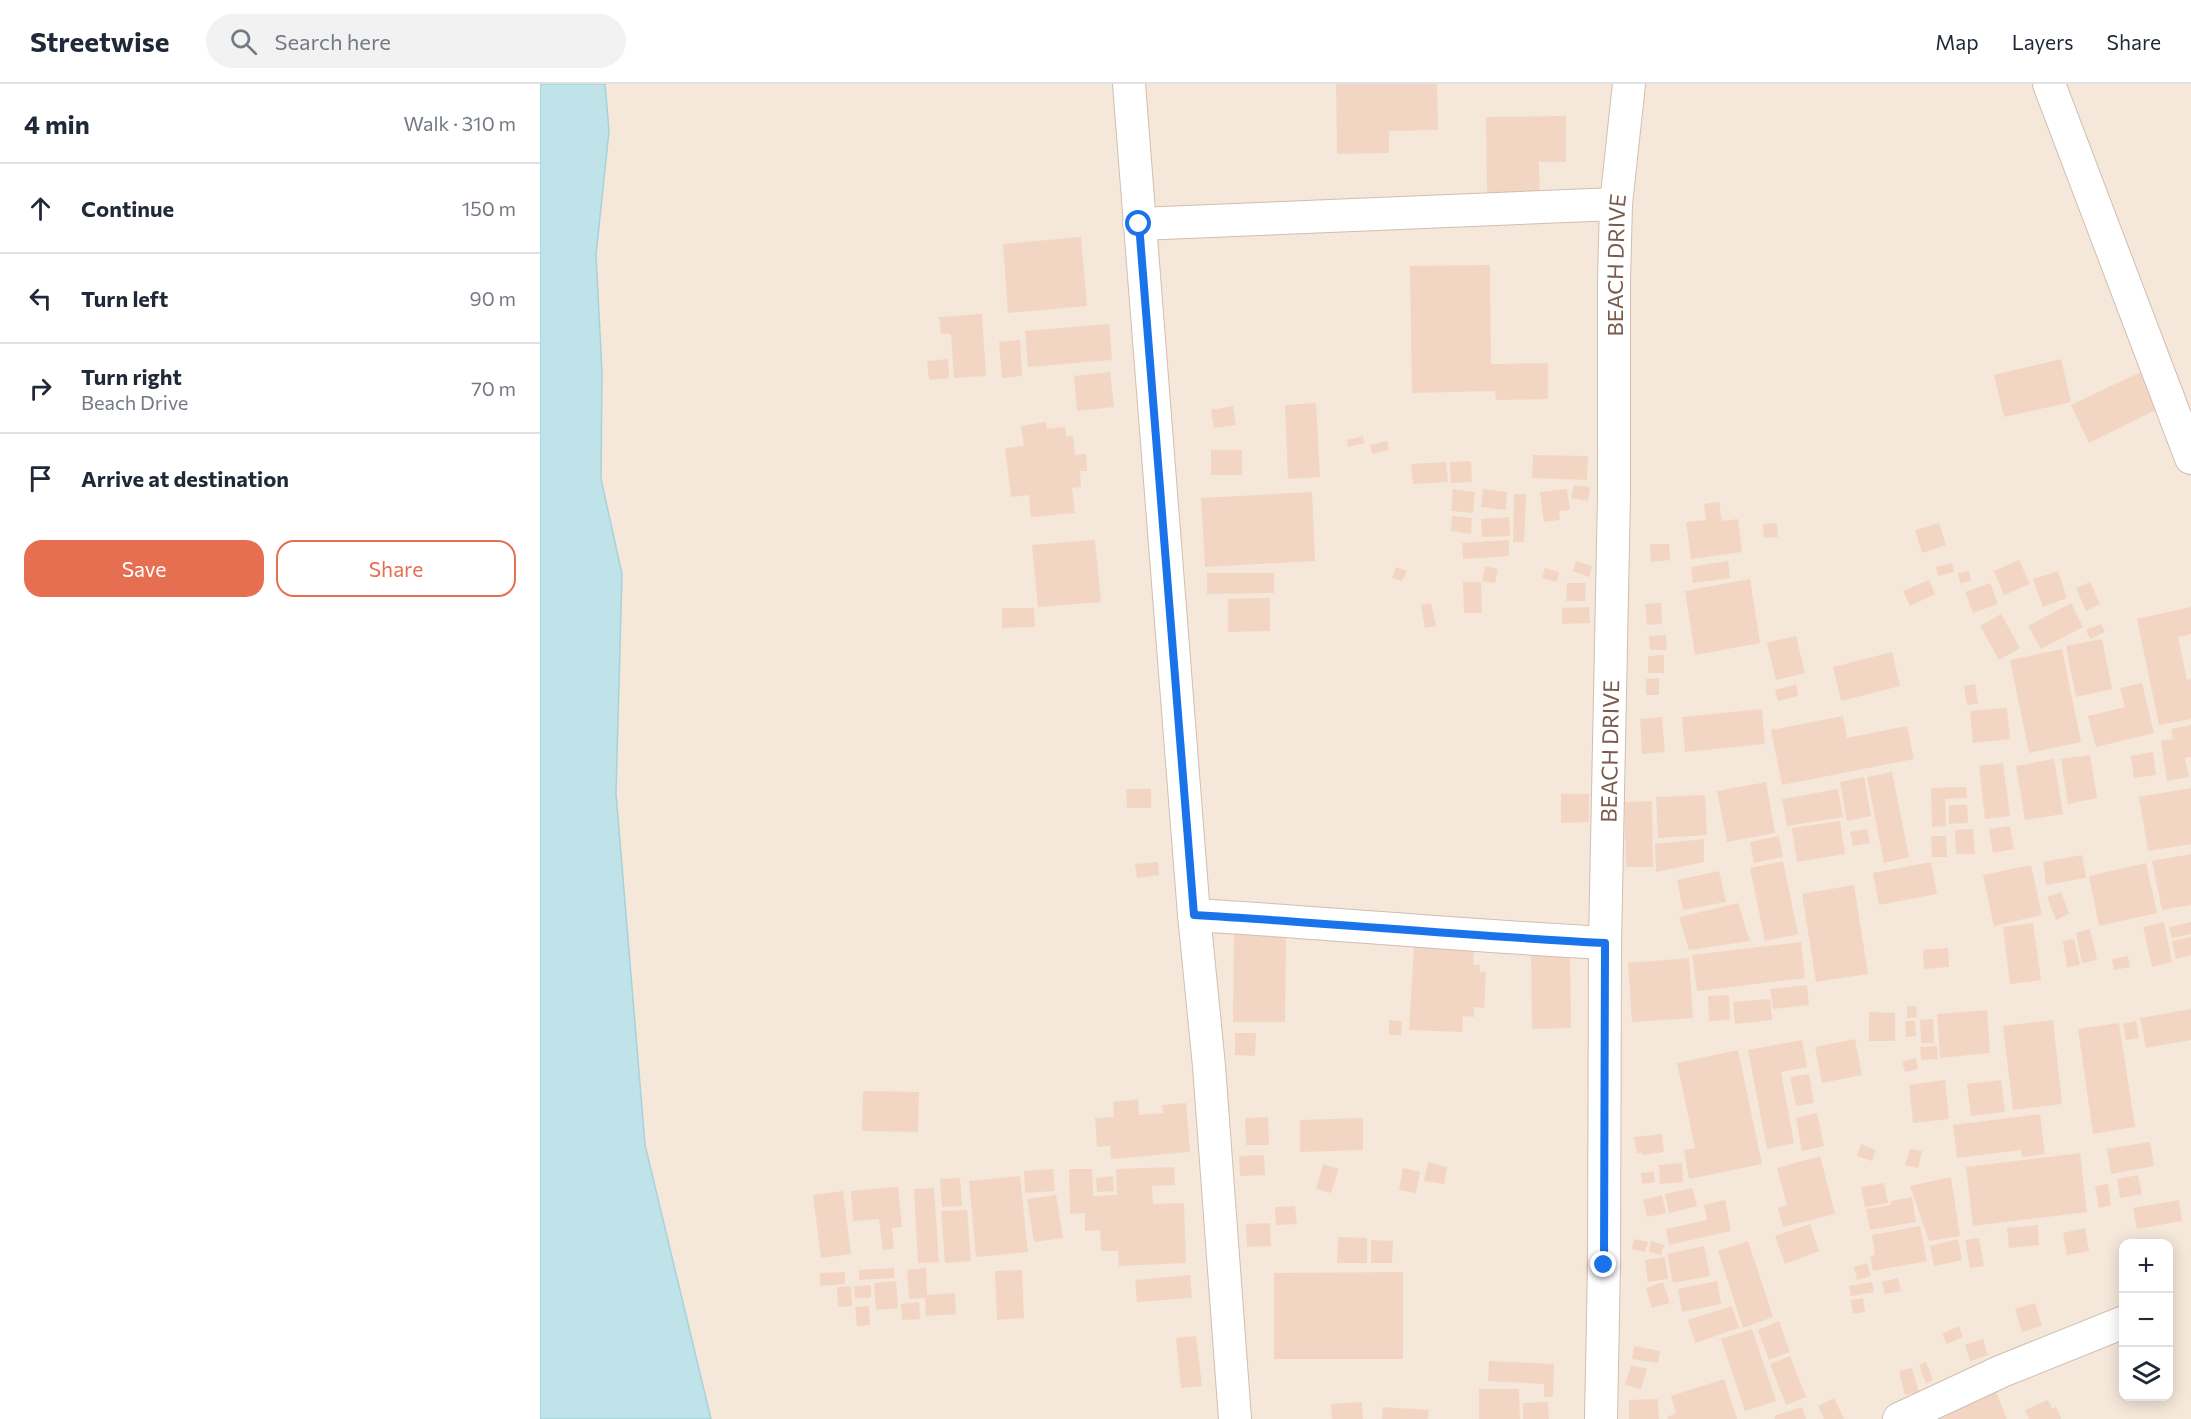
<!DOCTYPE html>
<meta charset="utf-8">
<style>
:root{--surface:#fff;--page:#f2f2f3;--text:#1f2937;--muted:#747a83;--line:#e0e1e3;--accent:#e76f51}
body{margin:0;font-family:Commissioner,sans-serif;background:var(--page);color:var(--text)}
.controls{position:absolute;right:18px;bottom:18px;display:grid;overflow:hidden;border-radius:12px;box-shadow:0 3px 15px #0003}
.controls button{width:54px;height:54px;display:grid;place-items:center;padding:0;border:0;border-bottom:2px solid var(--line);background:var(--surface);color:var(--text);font:30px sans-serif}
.stop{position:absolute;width:18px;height:18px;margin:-14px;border:4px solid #1a73e8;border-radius:50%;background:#fff}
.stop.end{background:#1a73e8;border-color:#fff;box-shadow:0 2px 6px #0008}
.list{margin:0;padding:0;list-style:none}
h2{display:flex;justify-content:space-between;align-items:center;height:78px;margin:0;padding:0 24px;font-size:26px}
h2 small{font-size:20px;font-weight:400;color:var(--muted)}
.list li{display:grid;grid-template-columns:39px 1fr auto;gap:18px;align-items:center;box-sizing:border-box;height:90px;padding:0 24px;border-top:2px solid var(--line)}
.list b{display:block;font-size:22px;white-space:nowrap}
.list p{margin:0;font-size:20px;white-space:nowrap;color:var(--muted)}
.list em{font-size:20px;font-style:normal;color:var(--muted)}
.actions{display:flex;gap:12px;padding:18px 24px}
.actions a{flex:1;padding:14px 0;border:2px solid var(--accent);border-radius:18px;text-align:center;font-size:21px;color:var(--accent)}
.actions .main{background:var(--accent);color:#fff}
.icon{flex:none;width:33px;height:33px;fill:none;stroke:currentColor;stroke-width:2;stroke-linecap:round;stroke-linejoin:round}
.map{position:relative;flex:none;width:1651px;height:1335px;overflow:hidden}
header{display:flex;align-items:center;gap:36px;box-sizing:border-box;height:84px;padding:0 30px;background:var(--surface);border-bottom:2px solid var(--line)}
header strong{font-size:28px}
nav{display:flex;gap:33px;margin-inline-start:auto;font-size:21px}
.search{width:420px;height:54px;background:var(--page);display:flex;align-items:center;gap:15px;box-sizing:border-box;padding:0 21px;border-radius:33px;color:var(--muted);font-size:22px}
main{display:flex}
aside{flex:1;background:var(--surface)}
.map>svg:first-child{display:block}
.residential{fill:#f5e8da;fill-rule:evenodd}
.water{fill:#bfe3e8;stroke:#a5d3da;stroke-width:1.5}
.building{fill:#f3d5c3}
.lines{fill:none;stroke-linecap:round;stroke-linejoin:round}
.minor-casing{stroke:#d1beb0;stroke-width:34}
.minor{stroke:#fff;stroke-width:32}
.route{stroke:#1a73e8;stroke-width:8}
.labels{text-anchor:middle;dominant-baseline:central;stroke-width:4.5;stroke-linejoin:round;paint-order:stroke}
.street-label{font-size:22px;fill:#7a5c4d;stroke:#fffaf3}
</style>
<header>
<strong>Streetwise</strong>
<div class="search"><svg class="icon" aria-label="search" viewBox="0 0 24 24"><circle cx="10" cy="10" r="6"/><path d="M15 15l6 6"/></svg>Search here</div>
<nav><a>Map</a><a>Layers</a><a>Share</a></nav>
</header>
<main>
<aside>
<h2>4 min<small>Walk · 310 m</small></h2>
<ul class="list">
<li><svg class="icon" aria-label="ahead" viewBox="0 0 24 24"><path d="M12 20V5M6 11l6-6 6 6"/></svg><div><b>Continue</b></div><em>150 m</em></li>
<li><svg class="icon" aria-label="left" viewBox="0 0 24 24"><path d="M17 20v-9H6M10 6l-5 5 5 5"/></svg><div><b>Turn left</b></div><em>90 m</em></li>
<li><svg class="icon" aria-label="right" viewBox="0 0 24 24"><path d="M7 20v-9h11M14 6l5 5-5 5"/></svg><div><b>Turn right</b><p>Beach Drive</p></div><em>70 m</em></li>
<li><svg class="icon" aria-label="arrive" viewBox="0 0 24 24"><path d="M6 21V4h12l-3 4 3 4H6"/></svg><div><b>Arrive at destination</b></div></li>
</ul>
<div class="actions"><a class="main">Save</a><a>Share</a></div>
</aside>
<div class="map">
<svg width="1651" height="1335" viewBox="0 0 1651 1335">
<rect width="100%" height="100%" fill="#fdf6ec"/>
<path class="residential" d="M65,0H1651V1335H171L105,1061L76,709L82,490L61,395L62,288L56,171L69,47ZM1584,1160H1628V1312H1584Z"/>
<path class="water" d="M0,0H65L69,47L56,171L62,288L61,395L82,490L76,709L105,1061L171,1335H0Z"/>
<g class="building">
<path d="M796,0H897L898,46L849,47V69L797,70Z"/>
<path d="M1026,32V78H999L1000,112L947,113L946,33Z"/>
<path d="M541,153L547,222L468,229L463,160Z"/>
<path d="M950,181L951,280L1008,279V315L956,316L955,307L872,309L870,182Z"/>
<path d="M442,230L446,292L414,294L411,250H401L399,233Z"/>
<path d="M569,240L572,276L488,283L485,247Z"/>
<path d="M480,256L482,292L462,294L459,258Z"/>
<path d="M408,275L409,294L389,296L387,277Z"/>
<path d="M1521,275L1531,318L1464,333L1454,291Z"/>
<path d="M1609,284L1626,321L1549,359L1531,321Z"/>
<path d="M570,288L574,323L537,327L534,292Z"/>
<path d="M776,319L780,393L748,395L745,321Z"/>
<path d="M693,322L696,341L674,344L671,326Z"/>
<path d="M506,338L507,345L525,343L526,352H533L535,371L546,370L547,387H540L541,403L532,404L535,429L491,433L489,411L471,413L465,364L484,362L481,342Z"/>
<path d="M823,352L824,359L808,363L807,356Z"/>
<path d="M847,357L849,366L832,370L830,361Z"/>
<rect x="671" y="366" width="31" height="25"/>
<path d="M993,371L1048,372L1047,396L992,394Z"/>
<path d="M931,377L932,398L911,399L910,378Z"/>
<path d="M906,378L908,398L873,400L871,380Z"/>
<path d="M1034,401L1050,403L1048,417L1031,414Z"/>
<path d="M913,405L935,408L933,429L911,427Z"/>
<path d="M943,405L967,408L966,426L941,423Z"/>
<path d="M1027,405L1030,426L1019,427L1020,436L1004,438L1000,408Z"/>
<path d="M772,408L775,477L665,483L661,414Z"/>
<path d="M974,410H986L984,458H973Z"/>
<path d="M1179,418L1182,437L1198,435L1202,468L1151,475L1146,438L1166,436L1164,420Z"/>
<path d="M912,432L932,434L931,450L911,447Z"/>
<path d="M969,433L970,452L942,453L941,435Z"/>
<path d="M1237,439L1238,453L1224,454L1223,440Z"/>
<path d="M1399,439L1406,461L1382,469L1375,446Z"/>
<path d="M555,456L561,518L498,523L492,461Z"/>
<path d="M969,456V472L923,475L922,459Z"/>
<path d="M1110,460H1129L1130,476L1111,478Z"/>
<path d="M1479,476L1490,500L1464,511L1454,487Z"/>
<path d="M1036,477L1052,482L1049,493L1033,487Z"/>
<path d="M1188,477L1190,494L1153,499L1151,483Z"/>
<path d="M1412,479L1414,488L1398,492L1396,483Z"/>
<path d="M945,482L958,485L955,499L942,497Z"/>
<path d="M856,483L867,487L862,497L852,494Z"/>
<path d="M1005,484L1019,488L1017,498L1002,494Z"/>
<path d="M1429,487L1431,497L1420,499L1418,489Z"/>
<path d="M1518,487L1527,514L1503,523L1493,495Z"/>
<path d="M667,489H734V509L667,510Z"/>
<path d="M1210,495L1220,559L1155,571L1145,507Z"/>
<path d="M1389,496L1395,510L1370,522L1363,507Z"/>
<path d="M923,498H941L942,529H924Z"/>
<path d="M1550,498L1560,520L1546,527L1536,504Z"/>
<path d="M1027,499H1046L1045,517H1026Z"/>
<path d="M1450,499L1458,520L1433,529L1425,508Z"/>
<path d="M730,514V547L688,548V515Z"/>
<path d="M891,519L896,542L885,544L881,521Z"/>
<path d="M1121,519L1122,540L1107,541L1105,520Z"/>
<path d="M1531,519L1543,543L1501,565L1488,542Z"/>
<path d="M1049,523L1050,539L1022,540V524Z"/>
<path d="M1651,523V550L1638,553L1647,596L1651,595V635L1619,641L1597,535Z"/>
<path d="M462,524H494L495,543L462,544Z"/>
<path d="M1461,530L1480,564L1459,576L1440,542Z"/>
<path d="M1561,540L1565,548L1550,555L1546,546Z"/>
<path d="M1126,551L1127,566H1110L1109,552Z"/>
<path d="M1256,552L1265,589L1236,596L1227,559Z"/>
<path d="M1562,555L1572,605L1536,613L1526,562Z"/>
<path d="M1522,565L1541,658L1489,669L1470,576Z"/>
<path d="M1352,568L1360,602L1301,617L1293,583Z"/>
<path d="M1124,571V589H1108V572Z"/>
<path d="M1119,594V611H1106V595Z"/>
<path d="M1602,599L1614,649L1556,663L1548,632L1585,623L1580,604Z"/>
<path d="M1256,600L1258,612L1238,617L1235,606Z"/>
<path d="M1435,600L1438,620L1427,621L1424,602Z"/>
<path d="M1467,624L1470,655L1433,659L1430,627Z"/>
<path d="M1222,625L1225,660L1145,668L1142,633Z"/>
<path d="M1303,632L1307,654L1367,642L1374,675L1242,701L1231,646Z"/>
<path d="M1122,633L1125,668L1102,670L1100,635Z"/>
<path d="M1651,641V673L1645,674L1649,693L1627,697L1621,657L1633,655L1631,645Z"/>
<path d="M1613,668L1616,691L1594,694L1591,672Z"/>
<path d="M1550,671L1557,714L1528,720L1521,675Z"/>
<path d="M1514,675L1523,730L1485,736L1476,682Z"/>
<path d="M1463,679L1470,732L1445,735L1439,682Z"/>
<path d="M1352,688L1369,773L1344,779L1327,693Z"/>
<path d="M1324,693L1331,732L1307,737L1300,698Z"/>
<path d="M1226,698L1235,749L1187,758L1177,707Z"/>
<path d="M1426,703L1427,714L1405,715L1406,742L1392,743L1391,704Z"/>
<path d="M1651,704V760L1608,767L1599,713Z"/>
<path d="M586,705H611V724H587Z"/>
<path d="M1298,705L1303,733L1247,742L1242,715Z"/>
<path d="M1021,710H1049V738L1021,739Z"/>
<path d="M1165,711L1167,751L1118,754L1116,713Z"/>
<path d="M1112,717L1113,783H1086L1084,718Z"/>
<path d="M1409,721H1427L1428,739L1409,740Z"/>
<path d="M1300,737L1305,770L1257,778L1252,744Z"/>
<path d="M1470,742L1474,765L1453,769L1449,745Z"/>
<path d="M1327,745L1330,759L1313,762L1310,748Z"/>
<path d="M1433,745L1435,770H1416L1415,746Z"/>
<path d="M1239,752L1243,773L1214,779L1210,758Z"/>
<path d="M1391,752H1406L1407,773H1392Z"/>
<path d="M1164,755V778L1116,788L1115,760Z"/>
<path d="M1651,770V821L1622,826L1612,777Z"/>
<path d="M1542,771L1546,794L1506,801L1503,778Z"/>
<path d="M1243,777L1258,850L1225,857L1210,784Z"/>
<path d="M618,778L619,791L597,794L595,780Z"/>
<path d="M1391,778L1397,810L1339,821L1333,789Z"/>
<path d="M1606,779L1617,829L1559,842L1549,792Z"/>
<path d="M1491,781L1502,831L1454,842L1443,791Z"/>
<path d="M1179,787L1186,818L1143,826L1137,796Z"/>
<path d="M1314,801L1328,890L1276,898L1262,810Z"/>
<path d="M1521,808L1529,830L1516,836L1507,813Z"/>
<path d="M1198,819L1210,857L1149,866L1139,833Z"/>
<path d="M1624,838L1632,878L1612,883L1603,843Z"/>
<path d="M1651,838V850L1632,854L1629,843Z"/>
<path d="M1493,839L1501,896L1470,900L1463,843Z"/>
<path d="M746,845L745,938H693L694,846Z"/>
<path d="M1550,845L1557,876L1542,879L1536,849Z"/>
<path d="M1651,853V871L1636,875L1632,857Z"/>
<path d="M1534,855L1540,881L1527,883L1523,857Z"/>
<path d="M1261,858L1265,894L1157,907L1152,871Z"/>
<path d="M1030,859L1031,944L992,945L991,860Z"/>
<path d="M874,863L934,866L933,881H940V888H946L944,924L934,923V933L923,932L922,948L869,946Z"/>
<path d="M1408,864L1409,883L1384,885L1383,866Z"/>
<path d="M1588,872L1590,883L1574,886L1572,875Z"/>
<path d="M1149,874L1153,934L1092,938L1088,879Z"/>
<path d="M1267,901L1269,921L1233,925L1230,905Z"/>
<path d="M1189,911L1190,936L1169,937L1168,912Z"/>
<path d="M1230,915L1232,936L1195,940L1193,918Z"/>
<path d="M1367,922H1376L1377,933L1367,934Z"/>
<path d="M1651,925V956L1606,964L1600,934Z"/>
<path d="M1447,926L1450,969L1400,974L1397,930Z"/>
<path d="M1329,928L1355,929V957H1329Z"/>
<path d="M1393,935L1394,959H1381L1380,936Z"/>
<path d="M849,936L862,937L861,951H849Z"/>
<path d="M1513,936L1522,1020L1473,1026L1463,942Z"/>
<path d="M1365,937H1375L1376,952L1366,953Z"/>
<path d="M1596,937L1599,954L1586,956L1583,940Z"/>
<path d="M1579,939L1595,1043L1553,1050L1538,945Z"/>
<path d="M695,949H716L715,972L695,971Z"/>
<path d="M1315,955L1322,991L1282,999L1275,963Z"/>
<path d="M1262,956L1267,983L1241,988L1254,1059L1227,1065L1208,966Z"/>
<path d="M1397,962L1398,975L1381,976L1380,963Z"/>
<path d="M1198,966L1222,1080L1149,1095L1144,1066L1155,1064L1137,979Z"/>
<path d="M1376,974L1378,985L1365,988L1362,977Z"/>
<path d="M1269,990L1274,1019L1256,1022L1250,993Z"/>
<path d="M1405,996L1409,1035L1373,1039L1369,1001Z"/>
<path d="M1461,996L1465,1028L1431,1032L1427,1000Z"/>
<path d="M323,1007L379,1008L378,1048L322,1047Z"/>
<path d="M598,1015L599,1031L623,1029L622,1021L646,1019L650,1068L571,1075L570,1062L557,1063L555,1034L574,1033L573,1018Z"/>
<path d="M1277,1029L1284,1062L1262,1067L1256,1034Z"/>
<path d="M1500,1030L1505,1070L1482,1073L1481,1066L1417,1074L1413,1041Z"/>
<path d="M728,1033L729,1061H706L705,1034Z"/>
<path d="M823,1034V1066L760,1068V1036Z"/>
<path d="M1122,1050L1124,1068L1103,1071L1102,1069L1097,1070L1094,1053Z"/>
<path d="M1610,1058L1614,1082L1571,1090L1567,1065Z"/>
<path d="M1321,1060L1336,1066L1332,1077L1317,1072Z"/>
<path d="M1370,1065L1382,1067L1378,1084L1365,1081Z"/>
<path d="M1540,1069L1547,1128L1433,1142L1426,1083Z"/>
<path d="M724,1071L725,1091L700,1092L699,1072Z"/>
<path d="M1280,1072L1295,1130L1243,1143L1238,1124L1247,1121L1237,1084Z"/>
<path d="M888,1078L907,1083L904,1100L884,1097Z"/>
<path d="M1142,1079L1143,1098L1120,1100L1119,1081Z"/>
<path d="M783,1080L799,1085L791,1109L776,1105Z"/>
<path d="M634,1083L635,1101L612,1102L613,1120L644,1119L646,1179L579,1182L578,1167H561L560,1146L545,1147V1129L530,1130L529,1085H552L553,1112L577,1111L576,1085Z"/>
<path d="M863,1084L880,1088L876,1109L859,1106Z"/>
<path d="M513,1085L515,1107L485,1109L484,1087Z"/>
<path d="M1114,1088L1115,1098L1102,1100L1101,1089Z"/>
<path d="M1598,1091L1602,1110L1580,1114L1577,1095Z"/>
<path d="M480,1092L488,1168L436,1173L429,1097Z"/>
<path d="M573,1092L574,1107L557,1108L556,1094Z"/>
<path d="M1411,1093L1420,1152L1389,1157L1370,1102Z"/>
<path d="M420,1094L422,1122L402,1123L400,1095Z"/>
<path d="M1344,1099L1348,1119L1325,1123L1321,1103Z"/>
<path d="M1568,1100L1571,1121L1559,1124L1555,1102Z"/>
<path d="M358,1103L362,1143L352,1144L354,1165L343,1166L339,1135L313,1137L311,1107Z"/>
<path d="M394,1104L399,1178L378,1179L374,1105Z"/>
<path d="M1152,1104L1157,1122L1129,1129L1125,1110Z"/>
<path d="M303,1107L311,1170L281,1174L273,1111Z"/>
<path d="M516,1111L523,1154L494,1158L487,1115Z"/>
<path d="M1122,1111L1126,1129L1107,1133L1103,1116Z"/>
<path d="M1372,1113L1376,1138L1330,1146L1326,1125L1351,1121V1117Z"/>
<path d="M1185,1116L1191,1147L1129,1161L1126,1145L1167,1136L1164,1121Z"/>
<path d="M1639,1116L1642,1137L1597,1145L1593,1124Z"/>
<path d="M755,1122L757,1140L736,1141L735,1123Z"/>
<path d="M427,1126L431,1177L405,1179L401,1127Z"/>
<path d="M730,1139L731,1162L707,1163L706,1140Z"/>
<path d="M1270,1140L1279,1167L1245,1180L1235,1152Z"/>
<path d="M1498,1141L1499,1161L1469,1164L1467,1144Z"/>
<path d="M1380,1142L1387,1177L1333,1187L1330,1172L1335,1171L1332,1151Z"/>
<path d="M1545,1144L1549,1167L1527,1171L1523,1149Z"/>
<path d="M798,1153L827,1154V1179H797Z"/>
<path d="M1439,1154L1444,1182L1430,1184L1425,1156Z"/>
<path d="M1094,1155L1108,1158L1105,1168L1092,1165Z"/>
<path d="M1418,1155L1422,1176L1394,1182L1390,1162Z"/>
<path d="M831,1156L853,1157L852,1179H831Z"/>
<path d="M1111,1157L1124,1161L1121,1171L1109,1168Z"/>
<path d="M1208,1157L1233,1233L1203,1244L1178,1167Z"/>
<path d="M1164,1162L1170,1192L1133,1199L1127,1170Z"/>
<path d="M1125,1173L1128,1195L1108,1198L1105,1176Z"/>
<path d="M1327,1179L1331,1192L1317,1196L1314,1183Z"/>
<path d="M354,1184V1194L319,1196V1186Z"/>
<path d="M386,1184L387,1211L415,1209L416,1230L386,1232L385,1214L369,1215L367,1186Z"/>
<path d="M482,1186L484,1234L457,1236L455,1187Z"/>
<path d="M305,1188V1200L280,1202V1189Z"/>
<path d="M863,1188V1275H734V1189Z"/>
<path d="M650,1191L652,1214L597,1218L595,1196Z"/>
<path d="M1358,1194L1361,1207L1345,1210L1342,1198Z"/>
<path d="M356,1197L358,1224L336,1226L334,1199Z"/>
<path d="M1177,1197L1181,1220L1142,1228L1138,1205Z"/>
<path d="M1123,1198L1130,1219L1112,1224L1106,1204Z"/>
<path d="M1332,1198L1334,1208L1311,1212L1309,1202Z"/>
<path d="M331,1201V1214H315L314,1202Z"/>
<path d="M311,1202L312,1222L298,1223L297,1203Z"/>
<path d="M1323,1214L1325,1228L1313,1230L1311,1216Z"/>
<path d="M379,1218L380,1235L362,1236L361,1220Z"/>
<path d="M1495,1219L1502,1242L1482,1248L1475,1225Z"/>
<path d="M329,1222L330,1241L317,1242L315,1223Z"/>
<path d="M1192,1222L1199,1244L1155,1259L1148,1236Z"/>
<path d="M1239,1237L1250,1268L1229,1276L1218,1246Z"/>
<path d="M1419,1242L1423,1253L1407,1260L1402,1250Z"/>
<path d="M1212,1245L1236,1317L1205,1327L1181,1255Z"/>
<path d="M656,1252L662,1302L641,1304L636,1254Z"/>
<path d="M1443,1255L1448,1271L1430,1277L1425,1261Z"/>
<path d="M1094,1262L1120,1267L1118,1279L1092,1275Z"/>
<path d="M1250,1272L1266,1313L1246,1321L1230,1280Z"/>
<path d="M949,1277L1014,1280L1013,1313H1004V1300L948,1297Z"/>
<path d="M1386,1278L1393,1296L1386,1299L1379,1281Z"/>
<path d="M1091,1281L1107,1285L1101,1305L1085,1301Z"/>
<path d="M1372,1284L1379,1308L1365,1311L1359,1287Z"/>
<path d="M1184,1295L1197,1335H1128L1127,1333L1136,1329L1131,1312Z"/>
<path d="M939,1305H979L980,1335H939Z"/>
<path d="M1455,1306L1467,1335H1391Z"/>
<path d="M1294,1314L1304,1335H1284L1278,1322Z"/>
<path d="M1118,1315L1119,1335H1089V1316Z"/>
<path d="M1508,1316L1512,1325L1516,1323L1521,1335H1489L1485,1326Z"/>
<path d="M822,1318L823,1335H792L791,1320Z"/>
<path d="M1008,1318L1009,1335H983V1319Z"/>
<path d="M843,1323L889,1326L888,1335H842Z"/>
<path d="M1262,1323L1266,1335H1235L1234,1332Z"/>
</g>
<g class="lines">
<defs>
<g id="minor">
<path d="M589,0L654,831"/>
<path d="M1509,0L1651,374"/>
<path d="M599,140L1076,120"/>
<path d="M695,1335L669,982L654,831C791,839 928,852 1065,859"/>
<path id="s1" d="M1061,1335L1064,1181L1065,859L1074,411V196L1076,120L1089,0"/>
<path d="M1359,1335L1462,1287L1584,1238"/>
</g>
</defs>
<use href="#minor" class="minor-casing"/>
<use href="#minor" class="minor"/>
</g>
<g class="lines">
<path class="route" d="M599,140L654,831C791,839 928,852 1065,859L1064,1181"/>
</g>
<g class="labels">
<g class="street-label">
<text stroke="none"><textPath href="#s1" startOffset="1154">BEACH DRIVE</textPath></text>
<text stroke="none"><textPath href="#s1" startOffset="668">BEACH DRIVE</textPath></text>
</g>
</g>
</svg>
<div class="controls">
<button>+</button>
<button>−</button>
<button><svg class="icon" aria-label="layers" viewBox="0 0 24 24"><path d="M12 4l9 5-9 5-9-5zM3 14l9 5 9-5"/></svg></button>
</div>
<div class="stop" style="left:599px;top:140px"></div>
<div class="stop end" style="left:1064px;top:1181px"></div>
</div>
</main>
